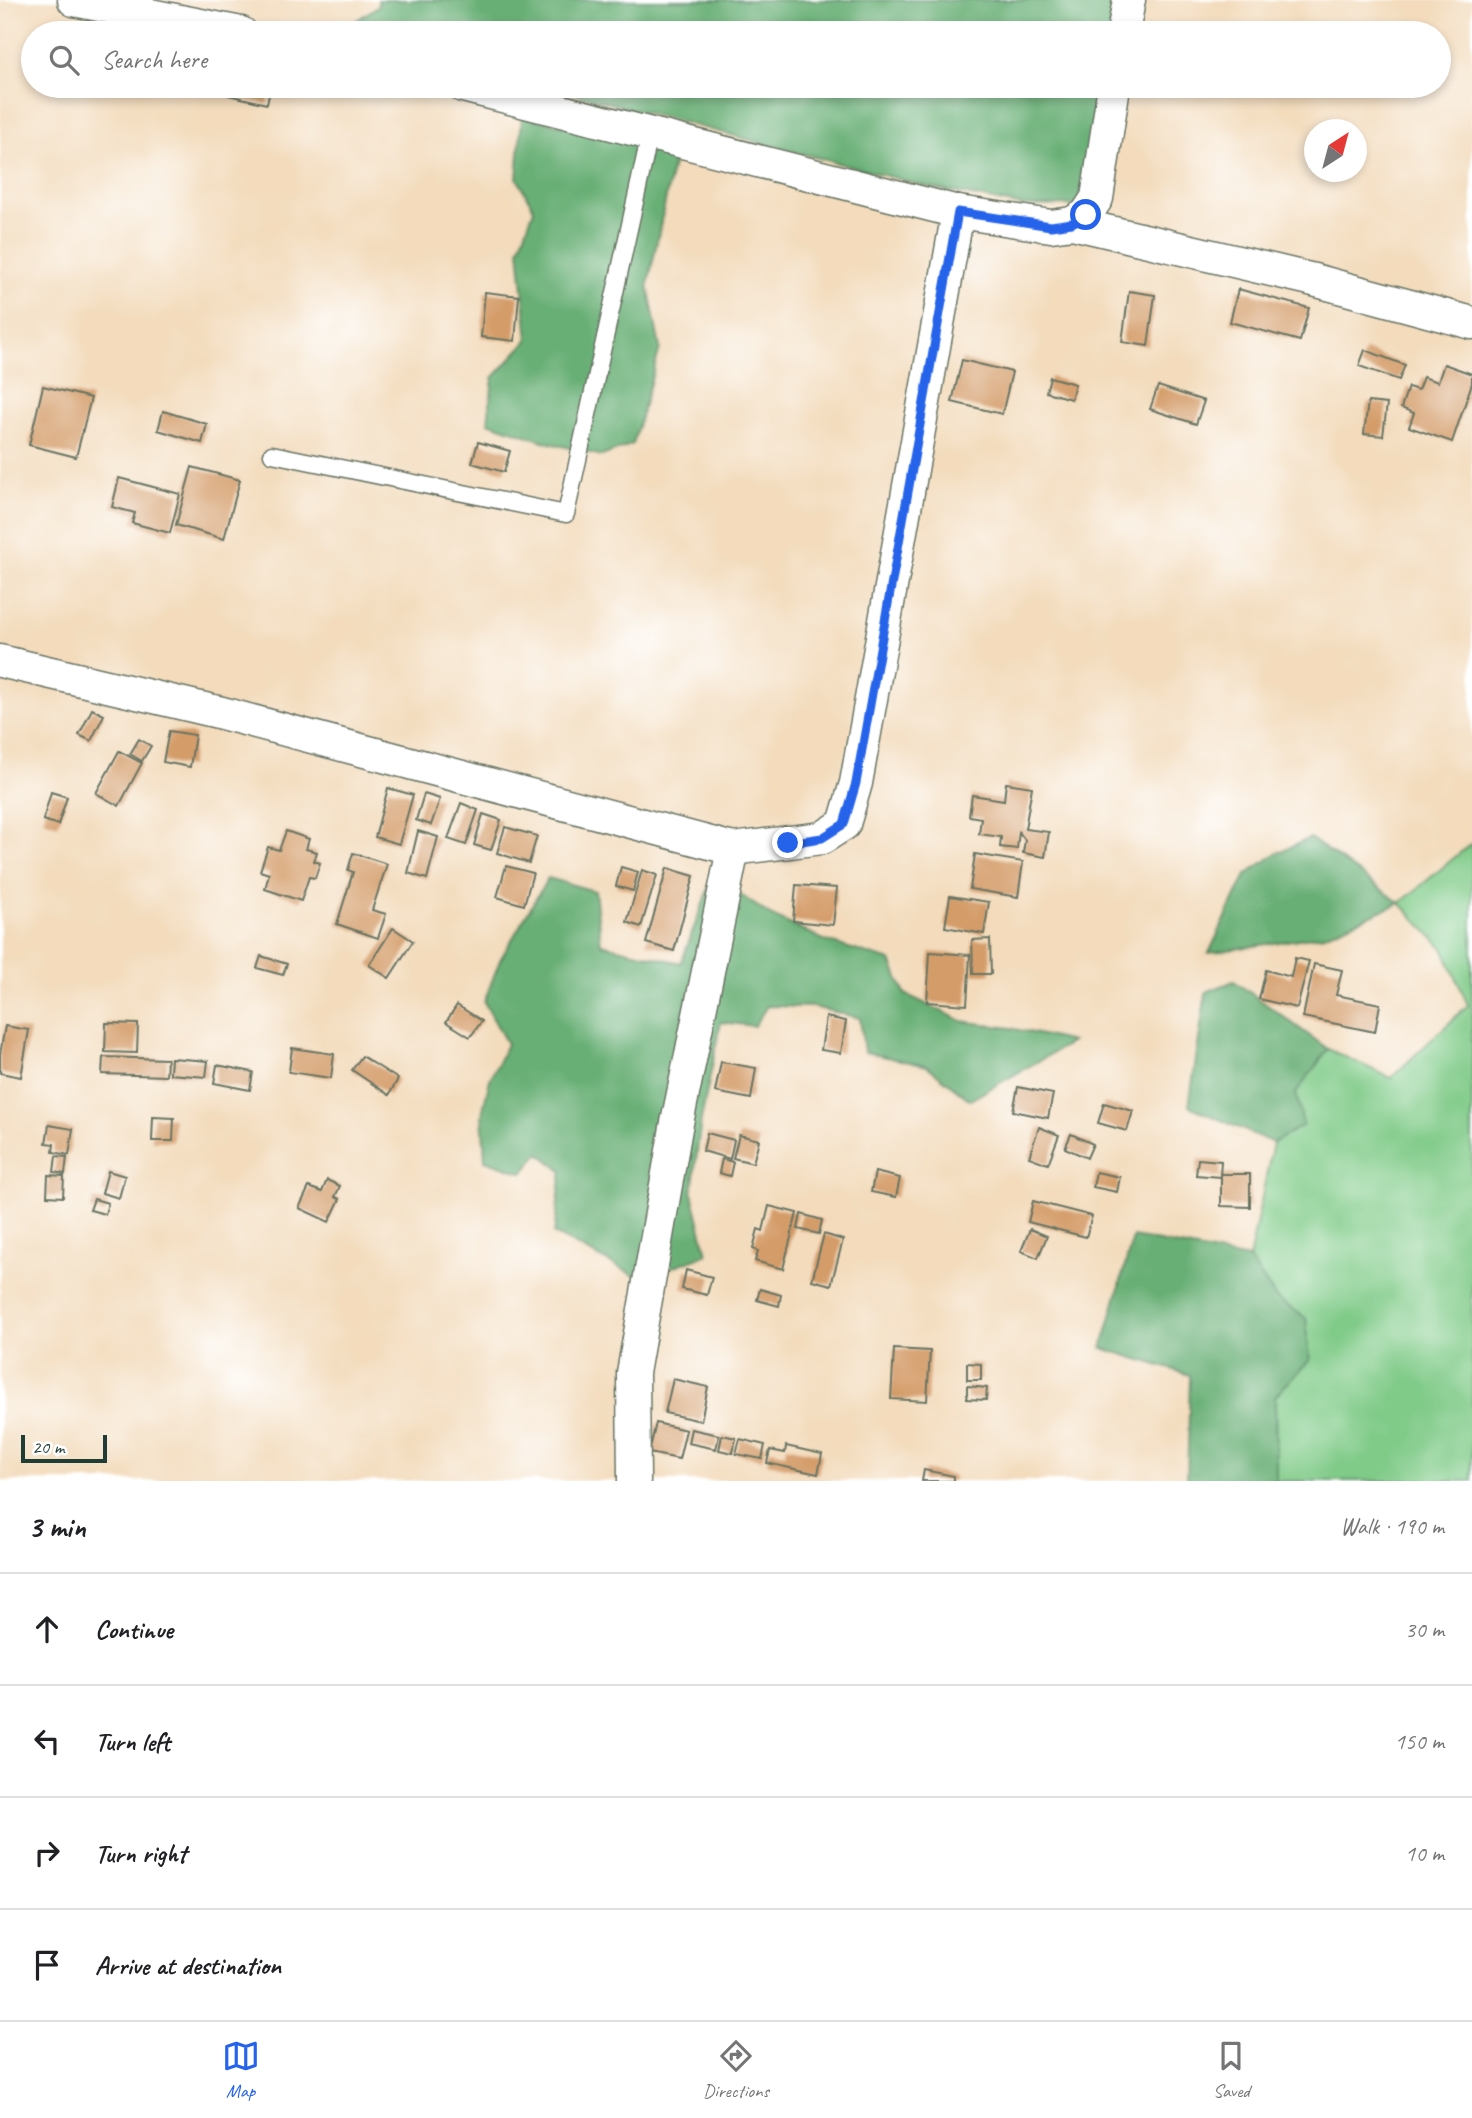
<!DOCTYPE html>
<meta charset="utf-8">
<style>
:root{--surface:#fff;--page:#f2f2f2;--text:#202124;--muted:#757577;--line:#e0e0e0;--accent:#2563eb}
body{margin:0;font-family:Caveat,sans-serif;background:var(--page);color:var(--text)}
.compass{position:absolute;left:1304px;top:119px;width:63px;height:63px;border-radius:50%;background:var(--surface);box-shadow:0 4px 10px #0003;rotate:36deg}
.scale{position:absolute;left:21px;bottom:18px;width:86px;box-sizing:border-box;padding-left:7px;border:4px solid #1f3d34;border-top:0;font-size:19px;line-height:24px;white-space:nowrap;color:#1f3d34;-webkit-text-stroke:5px #fff;paint-order:stroke}
.stop{position:absolute;width:21px;height:21px;margin:-16px;border:5px solid #2563eb;border-radius:50%;background:#fff}
.stop.end{background:#2563eb;border-color:#fff;box-shadow:0 2px 7px #0008}
.list{margin:0;padding:0;list-style:none}
h2{display:flex;justify-content:space-between;align-items:center;height:91px;margin:0;padding:0 28px;font-size:30px}
h2 small{font-size:23px;font-weight:400;color:var(--muted)}
.list li{display:grid;grid-template-columns:46px 1fr auto;gap:21px;align-items:center;box-sizing:border-box;height:112px;padding:0 28px;border-top:2px solid var(--line)}
.list b{display:block;font-size:26px;white-space:nowrap}
.list em{font-size:23px;font-style:normal;color:var(--muted)}
.icon{flex:none;width:38px;height:38px;fill:none;stroke:currentColor;stroke-width:2;stroke-linecap:round;stroke-linejoin:round}
.map{position:relative;flex:none;width:1472px;height:1481px;overflow:hidden}
.search{position:absolute;background:var(--surface);box-shadow:0 4px 10px #0003;left:21px;right:21px;top:21px;height:77px;display:flex;align-items:center;gap:18px;box-sizing:border-box;padding:0 24px;border-radius:38px;color:var(--muted);font-size:26px}
.sheet{height:539px;background:var(--surface)}
nav{display:flex;justify-content:space-around;align-items:center;box-sizing:border-box;height:98px;border-top:2px solid var(--line);background:var(--surface);font-size:19px;color:var(--muted)}
nav a{display:grid;justify-items:center;gap:4px}
nav .on{color:var(--accent)}
.map>svg:first-child{display:block}
.green{fill:#80cb88;stroke:#50845e;stroke-width:2}
.forest{fill:#68af74;stroke:#447654;stroke-width:2}
.building{fill:#d49c69}
.lines{fill:none;stroke-linecap:round;stroke-linejoin:round}
.lane-casing{stroke:#697464;stroke-width:19}
.street-casing{stroke:#697464;stroke-width:35}
.lane{stroke:#fff;stroke-width:16}
.street{stroke:#fff;stroke-width:32}
.route{stroke:#2563eb;stroke-width:9}
</style>
<div class="map">
<svg width="1472" height="1481" viewBox="0 0 1472 1481">
<rect width="100%" height="100%" fill="#fff"/>
<filter id="ink" filterUnits="userSpaceOnUse"><feTurbulence type="fractalNoise" baseFrequency=".0143" numOctaves="2"/><feDisplacementMap in="SourceGraphic" scale="14" xChannelSelector="R" yChannelSelector="G"/><feConvolveMatrix kernelMatrix="1 2 1 2 8 2 1 2 1" color-interpolation-filters="sRGB"/></filter>
<filter id="wash" filterUnits="userSpaceOnUse"><feTurbulence type="fractalNoise" baseFrequency=".00686" numOctaves="4" result="noise"/><feDisplacementMap in="SourceGraphic" scale="28" xChannelSelector="R" yChannelSelector="G"/><feGaussianBlur stdDeviation="1.57" result="paint"/><feColorMatrix in="noise" values="0 0 0 0 0 0 0 0 0 0 0 0 0 0 0 0 0 1.4 0 .05"/><feComposite in="paint" operator="in"/></filter>
<g filter="url(#wash)">
<rect width="100%" height="100%" fill="#f3dbbc"/>
<path class="green" d="M1472,843V1481H1276L1275,1396L1310,1360L1306,1319L1276,1298L1249,1259L1273,1143L1303,1125L1296,1093L1328,1049L1391,1078L1468,1005L1443,948L1400,903Z"/>
<g class="forest">
<path d="M378,0H1119L1113,33H337L378,6Z"/>
<path d="M545,86H1103L1081,205L1023,206L936,189Z"/>
<path d="M522,116L632,142L674,159L648,285L660,348L633,444L602,456L546,442L488,422L493,378L528,340L519,250L534,209L517,178Z"/>
<path d="M1310,838L1400,903L1324,935L1209,953L1246,875L1275,854Z"/>
<path d="M713,876L770,915L826,941L891,961L905,994L962,1021L1011,1028L1072,1042L970,1100L927,1066L864,1052L860,1018L813,1007L767,1006L754,1026L721,1022L701,1120L692,1193L707,1254L641,1279L554,1234L562,1171L539,1153L523,1173L485,1160L482,1114L490,1079L507,1044L484,1002L500,960L548,878L595,891L601,944L681,963Z"/>
<path d="M1234,981L1328,1049L1296,1093L1303,1125L1273,1143L1189,1106L1206,992Z"/>
<path d="M1133,1237L1249,1259L1276,1298L1306,1318L1310,1360L1275,1396L1276,1481H1187L1190,1375L1102,1348Z"/>
</g>
<g id="blocks">
<g class="building">
<path d="M230,86H271L267,104L228,95Z"/>
<path d="M1238,289L1309,308L1300,341L1230,322Z"/>
<path d="M1129,291L1155,295L1148,346L1122,342Z"/>
<path d="M485,292L519,296L515,341L481,337Z"/>
<path d="M1365,350L1405,365L1399,380L1359,366Z"/>
<path d="M962,360L1012,372L1002,414L952,402Z"/>
<path d="M1444,364L1472,374V383L1452,442L1409,427L1414,413L1401,408L1408,387L1418,390L1423,377L1438,382Z"/>
<path d="M1050,377L1075,384L1071,399L1046,392Z"/>
<path d="M43,386L91,398L76,457L29,445Z"/>
<path d="M1158,386L1204,401L1196,424L1150,409Z"/>
<path d="M1368,402L1387,404L1383,436L1364,434Z"/>
<path d="M163,411L207,424L202,443L158,430Z"/>
<path d="M478,442L510,451L504,472L472,463Z"/>
<path d="M192,467L240,480L224,539L176,525Z"/>
<path d="M119,478L180,494L170,533L132,523L135,513L112,507Z"/>
<path d="M92,709L104,715L91,741L79,735Z"/>
<path d="M169,731L195,735L190,767L163,762Z"/>
<path d="M139,739L151,746L142,761L130,754Z"/>
<path d="M119,751L142,763L119,806L96,793Z"/>
<path d="M1006,783L1032,787L1025,829L1049,832L1045,857L1023,853L1025,840L1019,832L1017,849L1000,847L1001,837L979,834L981,818L969,816L972,795L1004,800Z"/>
<path d="M388,788L413,795L399,844L375,837Z"/>
<path d="M51,792L67,797L58,825L43,820Z"/>
<path d="M424,794L440,799L431,825L416,820Z"/>
<path d="M461,803L478,810L466,845L448,839Z"/>
<path d="M483,814L501,820L491,850L474,845Z"/>
<path d="M505,827L537,836L529,863L497,853Z"/>
<path d="M286,831L309,839L306,849L317,852L314,861L320,863L315,878L309,877L301,901L265,889L269,874L260,871L268,847L279,850Z"/>
<path d="M418,831L438,837L427,879L408,873Z"/>
<path d="M353,853L387,864L372,910L386,914L378,938L337,924L353,872L348,870Z"/>
<path d="M975,854L1023,862L1018,897L970,889Z"/>
<path d="M506,866L533,873L524,905L497,897Z"/>
<path d="M621,867L638,872L633,891L616,886Z"/>
<path d="M667,868L694,876L674,951L646,943Z"/>
<path d="M642,870L657,875L641,927L627,922Z"/>
<path d="M796,885L837,888L833,925L793,921Z"/>
<path d="M950,896L989,902L984,934L945,927Z"/>
<path d="M393,928L413,941L389,978L369,965Z"/>
<path d="M990,939L991,974H973L972,940Z"/>
<path d="M930,952L970,955L967,1005L927,1002Z"/>
<path d="M261,956L287,964L283,975L257,968Z"/>
<path d="M1295,958L1309,961L1297,1008L1259,999L1266,970L1291,977Z"/>
<path d="M1314,964L1342,970L1336,995L1380,1004L1375,1032L1303,1017Z"/>
<path d="M457,1005L482,1021L470,1037L446,1022Z"/>
<path d="M826,1017L846,1021L841,1053L821,1050Z"/>
<path d="M106,1023L138,1024L137,1053L105,1052Z"/>
<path d="M5,1026L29,1030L21,1077L0,1073V1054Z"/>
<path d="M292,1048L334,1054L331,1078L289,1072Z"/>
<path d="M362,1056L398,1079L389,1095L352,1070Z"/>
<path d="M103,1057L167,1059L166,1076L102,1074Z"/>
<path d="M171,1058L208,1061L206,1077L170,1074Z"/>
<path d="M721,1062L756,1068L751,1099L715,1092Z"/>
<path d="M217,1065L253,1072L250,1090L214,1083Z"/>
<path d="M1018,1087L1053,1094L1048,1118L1013,1111Z"/>
<path d="M1104,1103L1133,1111L1127,1131L1098,1123Z"/>
<path d="M153,1117L174,1118L173,1141H152Z"/>
<path d="M49,1125L73,1129L69,1155L53,1152L54,1144L46,1143Z"/>
<path d="M1039,1127L1059,1135L1048,1164L1029,1157Z"/>
<path d="M707,1133L734,1140L730,1159L703,1151Z"/>
<path d="M1071,1134L1093,1144L1087,1158L1065,1148Z"/>
<path d="M739,1135L759,1140L753,1163L733,1158Z"/>
<path d="M56,1156L67,1157L65,1174L54,1172Z"/>
<path d="M722,1159L733,1162L730,1176L719,1173Z"/>
<path d="M1198,1159L1221,1161L1220,1177L1196,1175Z"/>
<path d="M108,1171L125,1176L119,1198L102,1193Z"/>
<path d="M875,1172L900,1178L896,1197L871,1192Z"/>
<path d="M1096,1172L1120,1177L1117,1192L1093,1187Z"/>
<path d="M1221,1174H1250V1207L1221,1206Z"/>
<path d="M48,1175L64,1176L63,1197L47,1196Z"/>
<path d="M327,1180L340,1186L335,1197L340,1199L329,1222L299,1208L309,1187L322,1192Z"/>
<path d="M94,1199L108,1203L105,1214L90,1210Z"/>
<path d="M1033,1201L1092,1216L1086,1237L1028,1222Z"/>
<path d="M769,1206L797,1213L783,1269L755,1261L758,1251L753,1249L758,1229L763,1231Z"/>
<path d="M801,1214L822,1220L819,1234L798,1229Z"/>
<path d="M1030,1229L1047,1236L1038,1258L1021,1251Z"/>
<path d="M824,1234L843,1240L831,1285L812,1280Z"/>
<path d="M686,1270L712,1277L707,1295L682,1289Z"/>
<path d="M760,1289L781,1295L779,1306L757,1300Z"/>
<path d="M894,1349L930,1351L927,1401L891,1399Z"/>
<path d="M967,1363L981,1364V1380H967Z"/>
<path d="M673,1379L708,1387L701,1421L665,1413Z"/>
<path d="M967,1386L987,1388L986,1400L967,1399Z"/>
<path d="M656,1423L686,1430L679,1459L649,1453Z"/>
<path d="M691,1429L719,1435L716,1449L688,1443Z"/>
<path d="M722,1435L736,1438L733,1453L719,1450Z"/>
<path d="M740,1439L765,1445L762,1459L736,1454Z"/>
<path d="M786,1446L822,1454L818,1474L767,1463L770,1450L785,1453Z"/>
<path d="M924,1470L954,1476V1481H922Z"/>
</g>
</g>
</g>
<g filter="url(#ink)">
<use href="#blocks" fill-opacity="0" stroke="#697464" stroke-width="2"/>
<g class="lines">
<defs>
<path id="lane" d="M272,454L566,514L650,134"/>
<g id="street">
<path d="M74,0L241,33"/>
<path d="M1123,33L1129,0"/>
<path d="M463,86L958,212L1051,226L1072,223L1086,215L1097,198L1114,86"/>
<path d="M1072,223L1310,279L1472,323"/>
<path d="M0,661L218,712L733,849L676,1128L633,1373L634,1481"/>
<path d="M733,849L822,838L844,824L856,783L958,212"/>
</g>
</defs>
<use href="#lane" class="lane-casing"/>
<use href="#street" class="street-casing"/>
<use href="#lane" class="lane"/>
<use href="#street" class="street"/>
</g>
</g>
<g class="lines" filter="url(#ink)">
<path class="route" d="M788,843L822,838L844,824L856,783L958,212L1051,226L1072,223L1086,215"/>
</g>
</svg>
<svg class="compass" viewBox="-18 -18 36 36"><path d="M0-13l5 13h-10z" fill="#e53935"/><path d="M0 13l5-13h-10z" fill="#757577"/></svg>
<div class="scale">20 m</div>
<div class="stop" style="left:1086px;top:215px"></div>
<div class="stop end" style="left:788px;top:843px"></div>
<div class="search"><svg class="icon" aria-label="search" viewBox="0 0 24 24"><circle cx="10" cy="10" r="6"/><path d="M15 15l6 6"/></svg>Search here</div>
</div>
<section class="sheet">
<h2>3 min<small>Walk · 190 m</small></h2>
<ul class="list">
<li><svg class="icon" aria-label="ahead" viewBox="0 0 24 24"><path d="M12 20V5M6 11l6-6 6 6"/></svg><div><b>Continue</b></div><em>30 m</em></li>
<li><svg class="icon" aria-label="left" viewBox="0 0 24 24"><path d="M17 20v-9H6M10 6l-5 5 5 5"/></svg><div><b>Turn left</b></div><em>150 m</em></li>
<li><svg class="icon" aria-label="right" viewBox="0 0 24 24"><path d="M7 20v-9h11M14 6l5 5-5 5"/></svg><div><b>Turn right</b></div><em>10 m</em></li>
<li><svg class="icon" aria-label="arrive" viewBox="0 0 24 24"><path d="M6 21V4h12l-3 4 3 4H6"/></svg><div><b>Arrive at destination</b></div></li>
</ul>
</section>
<nav>
<a class="on"><svg class="icon" aria-label="map" viewBox="0 0 24 24"><path d="M3 6l6-2 6 2 6-2v14l-6 2-6-2-6 2zM9 4v14M15 6v14"/></svg>Map</a>
<a><svg class="icon" aria-label="directions" viewBox="0 0 24 24"><path d="M12 3l9 9-9 9-9-9zM9 14v-3h6M13 9l2 2-2 2"/></svg>Directions</a>
<a><svg class="icon" aria-label="saved" viewBox="0 0 24 24"><path d="M7 4h10v16l-5-4-5 4z"/></svg>Saved</a>
</nav>
